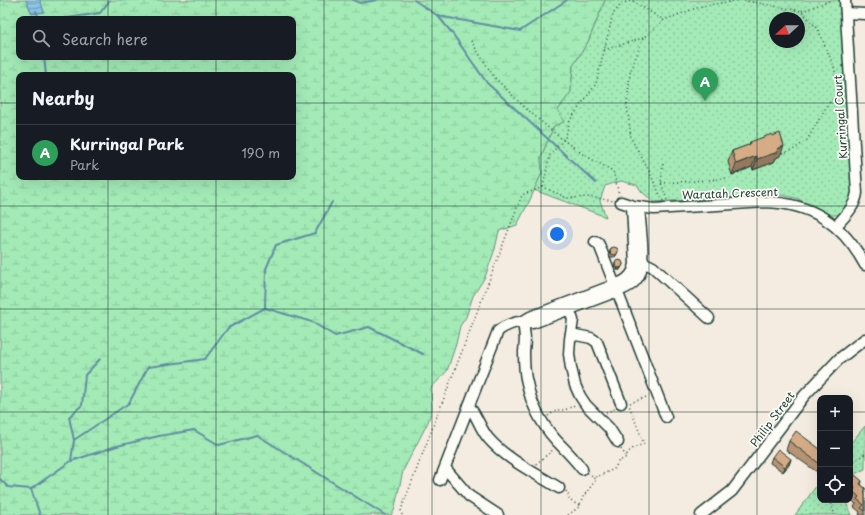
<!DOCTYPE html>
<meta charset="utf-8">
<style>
:root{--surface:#171b24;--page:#242831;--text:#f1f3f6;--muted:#9ea1a6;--line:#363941;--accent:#d93025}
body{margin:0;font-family:"Playpen Sans",sans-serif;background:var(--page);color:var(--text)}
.controls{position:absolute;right:12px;bottom:12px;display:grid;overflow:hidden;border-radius:8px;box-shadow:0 4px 16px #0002}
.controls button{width:36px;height:36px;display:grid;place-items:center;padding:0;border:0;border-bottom:1px solid var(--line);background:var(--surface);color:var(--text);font:20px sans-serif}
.compass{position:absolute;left:769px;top:12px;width:36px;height:36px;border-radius:50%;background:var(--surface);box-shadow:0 4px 16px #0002;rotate:249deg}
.you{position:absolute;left:557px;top:234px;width:14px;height:14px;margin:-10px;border:3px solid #fff;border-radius:50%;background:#1a73e8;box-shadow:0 0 0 6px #1a73e833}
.badge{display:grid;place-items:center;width:26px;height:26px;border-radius:50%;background:var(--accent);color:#fff;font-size:13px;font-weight:700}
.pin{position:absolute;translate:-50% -33px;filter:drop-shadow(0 1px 2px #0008)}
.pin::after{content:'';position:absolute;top:21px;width:14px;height:12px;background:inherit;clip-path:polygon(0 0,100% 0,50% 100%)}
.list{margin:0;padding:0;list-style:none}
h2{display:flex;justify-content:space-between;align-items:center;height:52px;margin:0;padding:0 16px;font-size:17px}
h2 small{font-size:13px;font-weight:400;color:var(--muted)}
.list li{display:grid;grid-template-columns:26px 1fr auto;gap:12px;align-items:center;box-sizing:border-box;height:56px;padding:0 16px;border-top:1px solid var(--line)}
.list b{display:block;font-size:15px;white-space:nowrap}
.list p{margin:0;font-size:13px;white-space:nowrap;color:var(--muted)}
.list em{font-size:13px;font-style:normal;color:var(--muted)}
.icon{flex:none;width:22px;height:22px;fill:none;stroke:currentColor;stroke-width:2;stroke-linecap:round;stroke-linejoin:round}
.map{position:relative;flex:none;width:865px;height:515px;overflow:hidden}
.search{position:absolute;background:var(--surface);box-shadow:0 4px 16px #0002;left:16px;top:16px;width:280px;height:44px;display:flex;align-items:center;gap:10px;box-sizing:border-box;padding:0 14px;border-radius:8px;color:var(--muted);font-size:15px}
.panel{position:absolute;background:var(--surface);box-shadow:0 4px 16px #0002;left:16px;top:72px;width:280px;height:108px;border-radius:8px}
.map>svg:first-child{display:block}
.wetland{fill:url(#wetland-marsh);stroke:#619476;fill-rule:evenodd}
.park{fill:url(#park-dots);stroke:#619476;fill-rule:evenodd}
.water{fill:url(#water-rules);stroke:#608da1}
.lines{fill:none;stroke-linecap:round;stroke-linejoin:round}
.stream{stroke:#608da1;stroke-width:2}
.minor-casing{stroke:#1f3d34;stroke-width:13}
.path{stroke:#1f3d34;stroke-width:1.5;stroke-dasharray:1 3;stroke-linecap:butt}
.minor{stroke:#fdfcf7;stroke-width:10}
.wall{fill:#b89474;stroke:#1f3d34}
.shaded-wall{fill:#96785e;stroke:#1f3d34}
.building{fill:#d6ac87;stroke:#1f3d34}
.grid{fill:none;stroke:#1f3d34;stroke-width:1;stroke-opacity:0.55}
.labels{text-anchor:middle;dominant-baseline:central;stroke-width:3.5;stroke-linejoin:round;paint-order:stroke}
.street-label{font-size:11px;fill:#1f3d34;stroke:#fdfcf7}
</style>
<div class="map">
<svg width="865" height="515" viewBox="0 0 865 515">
<defs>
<pattern id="wetland-marsh" width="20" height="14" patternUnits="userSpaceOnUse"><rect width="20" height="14" fill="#a3eab7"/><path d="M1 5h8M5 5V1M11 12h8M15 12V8" fill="none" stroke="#8cca9e"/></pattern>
<pattern id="park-dots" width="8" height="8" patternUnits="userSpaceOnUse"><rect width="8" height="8" fill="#a3eab7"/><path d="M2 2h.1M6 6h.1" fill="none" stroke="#8cca9e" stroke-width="1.8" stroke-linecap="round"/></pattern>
<pattern id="water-rules" width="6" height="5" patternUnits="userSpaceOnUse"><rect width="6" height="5" fill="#8bc3e9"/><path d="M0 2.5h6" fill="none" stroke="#71a0be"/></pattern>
</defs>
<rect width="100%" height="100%" fill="#f5ece1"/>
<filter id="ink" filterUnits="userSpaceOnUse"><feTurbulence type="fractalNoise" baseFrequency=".025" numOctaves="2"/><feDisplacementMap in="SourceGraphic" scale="8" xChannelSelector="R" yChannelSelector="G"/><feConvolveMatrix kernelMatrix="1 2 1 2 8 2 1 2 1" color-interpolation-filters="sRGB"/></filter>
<g filter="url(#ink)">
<path class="wetland" d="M0,0H26L32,14L44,12L40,0H605L604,3L588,42L573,66L571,92L558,110L564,122L554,127L541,157L542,173L530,200L517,225L499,231L495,249L485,277L473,296L466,317L460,326L456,344L447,371L431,388L432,409L428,422L403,471L394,511L391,515H0ZM19,19H293V57H19ZM19,75H293V177H19Z"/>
<g class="park">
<path d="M605,0H840L852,192L849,203L839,215H830L796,198L781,195L654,202L642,192L637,185L621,181L605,186L600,201L606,217L534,190L542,173L541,157L554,126L564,122L558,110L571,92L573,66L588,42L604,3ZM775,18H799V42H775Z"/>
<path d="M865,426V469L850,476V444Z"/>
<path d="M820,481V500H845L851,515H795Z"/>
</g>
<path class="water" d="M26,0H40L44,12L32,14Z"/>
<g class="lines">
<g class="stream">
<path d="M353,0L360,3L377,0"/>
<path d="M414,0L438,16L520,31L567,0"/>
<path d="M36,11L39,19"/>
<path d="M438,16L452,33L487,83L596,183"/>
<path d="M61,19L100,13L110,0"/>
<path d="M44,57L46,75"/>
<path d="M265,307L266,269L276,245L315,233L332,202"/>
<path d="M74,440L69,417L82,405L85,375L100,359"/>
<path d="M71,461L74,440L129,403L148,367L205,359L228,328L265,308L312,322L335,336L369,327L423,354"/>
<path d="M0,479L8,487L31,489L71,461L117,446L159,436L194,430L219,445L257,435L385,515"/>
<path d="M31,489L40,515"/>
</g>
<defs>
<g id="minor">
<path d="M846,13L865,14"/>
<path d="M621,202L633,206L654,209L765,202C812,203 843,224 865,265"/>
<path d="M836,226C845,216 855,207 857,193L845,0"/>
<path d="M595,242L598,243L600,247L666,417"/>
<path d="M637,261L645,263L653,267L709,318"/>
<path d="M568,305L573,320L570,339L569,354L571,368L575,385L580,396L586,405L609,428L618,442"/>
<path d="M522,322L530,317L622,282C629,278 634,272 635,264L632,206"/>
<path d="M522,322C526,332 525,342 524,352C524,363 524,373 527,383C531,404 541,423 555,439C564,449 574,458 582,469"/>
<path d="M571,334L591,338L597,342L621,403"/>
<path d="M469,406C477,416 480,428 488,438C507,460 535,473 559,488"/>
<path d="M445,468L469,496L498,515"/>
<path d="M440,480L498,331C504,326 516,321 523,322C527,323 529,324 533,323L623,289C645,280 643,262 642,242C641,230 640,219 639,207"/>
<path d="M701,515L732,491L804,396L839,359L865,339"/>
</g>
</defs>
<use href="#minor" class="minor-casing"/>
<g class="path">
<path d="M802,11L832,0"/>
<path d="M471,41L494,77L523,106L558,136L584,155L613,171L619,194"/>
<path d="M604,50L643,38"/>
<path d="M782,153L793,150L807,140L828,104L842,89"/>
<path d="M663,164L661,183L667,200"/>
<path d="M661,183L723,179L728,177"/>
<path d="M543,187L550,155L565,138L570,120L596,84L613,14L622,3L632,1L664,20"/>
<path d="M663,201L647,167L631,138L627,105L630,73L643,38L664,20L702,6L741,0L801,11L818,29L834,67L838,83L842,88"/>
<path d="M630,403L649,396"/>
<path d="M606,412L615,409"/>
<path d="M548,416L557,410H565L575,405"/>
<path d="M621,449L626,456"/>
<path d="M850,463L865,454"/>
<path d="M536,464L554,449"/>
<path d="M588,473L591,474L593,478L596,479"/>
<path d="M566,491L568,494L569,500L580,506"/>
<path d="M829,500L835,515"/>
<path d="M402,515L401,510L522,195L543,187L567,198L590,197L614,201"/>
<path d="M568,515L579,507L583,497L595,481L596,477L612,470L615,468L618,462L625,458C629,449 635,447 644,444L629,405"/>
</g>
<use href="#minor" class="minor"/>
</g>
<g class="wall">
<path d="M750,142L780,156L776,158L774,162L753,170L752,167L732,175L728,162L732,151L749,145Z"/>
<path d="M611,248L618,251L616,256L614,257H611L609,255Z"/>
<path d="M615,263L623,264L620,270H617L615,269L614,265Z"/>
<path d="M789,441L820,449V474L786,450Z"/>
<path d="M772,457L791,459L789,465L783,472L770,463Z"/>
<path d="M850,481H862L861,485L865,488V515H859L860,512L854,507L856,504L850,499L851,495L850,494Z"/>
</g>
<g class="shaded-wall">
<path d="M784,146L780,156L776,158L774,162L753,170L757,159Z"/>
<path d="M756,156L752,167L732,175L736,164Z"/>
<path d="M623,264L620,270H617L618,268Z"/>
<path d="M791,459L789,465L783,472L785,467Z"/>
</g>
<g class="building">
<path d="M780,133L784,146L777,149L778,152L757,159L756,156L736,164L732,151L751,144L750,142L772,134V136Z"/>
<circle cx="614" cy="251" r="4"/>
<circle cx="619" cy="264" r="4"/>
<path d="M796,431L820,449V464L789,441Z"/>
<path d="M778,449L791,459L785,467L772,457Z"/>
<path d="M855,475L862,481L860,484L865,488V491L864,492L865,493V511L861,508L864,505L857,499L859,497L853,491L855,488L850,484V481Z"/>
</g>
</g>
<path class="grid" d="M108,0V19M216,0V19M324,0V515M432,0V515M541,0V515M649,0V515M757,0V515M108,57V75M216,57V75M0,103H19M293,103H865M108,177V515M216,177V515M0,206H865M0,309H865M0,412H820M850,412H865"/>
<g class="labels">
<g class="street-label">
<text transform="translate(840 117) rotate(-94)">Kurringal Court</text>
<text transform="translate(730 193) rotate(-2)">Waratah Crescent</text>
<text transform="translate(772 419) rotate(-53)">Philip Street</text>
</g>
</g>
</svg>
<div class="controls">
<button>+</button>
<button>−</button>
<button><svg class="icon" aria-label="locate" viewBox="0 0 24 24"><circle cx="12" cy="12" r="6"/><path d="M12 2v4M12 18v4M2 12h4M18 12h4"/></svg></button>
</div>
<svg class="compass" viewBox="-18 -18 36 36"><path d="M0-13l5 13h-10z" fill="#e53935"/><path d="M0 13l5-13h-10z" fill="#9ea1a6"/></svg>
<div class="you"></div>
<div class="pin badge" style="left:705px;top:101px;background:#2e9e5b">A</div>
<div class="search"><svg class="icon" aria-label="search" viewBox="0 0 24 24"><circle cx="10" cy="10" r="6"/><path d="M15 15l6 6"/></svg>Search here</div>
<section class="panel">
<h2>Nearby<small></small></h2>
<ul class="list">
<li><span class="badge" style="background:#2e9e5b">A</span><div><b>Kurringal Park</b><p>Park</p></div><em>190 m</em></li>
</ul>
</section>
</div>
